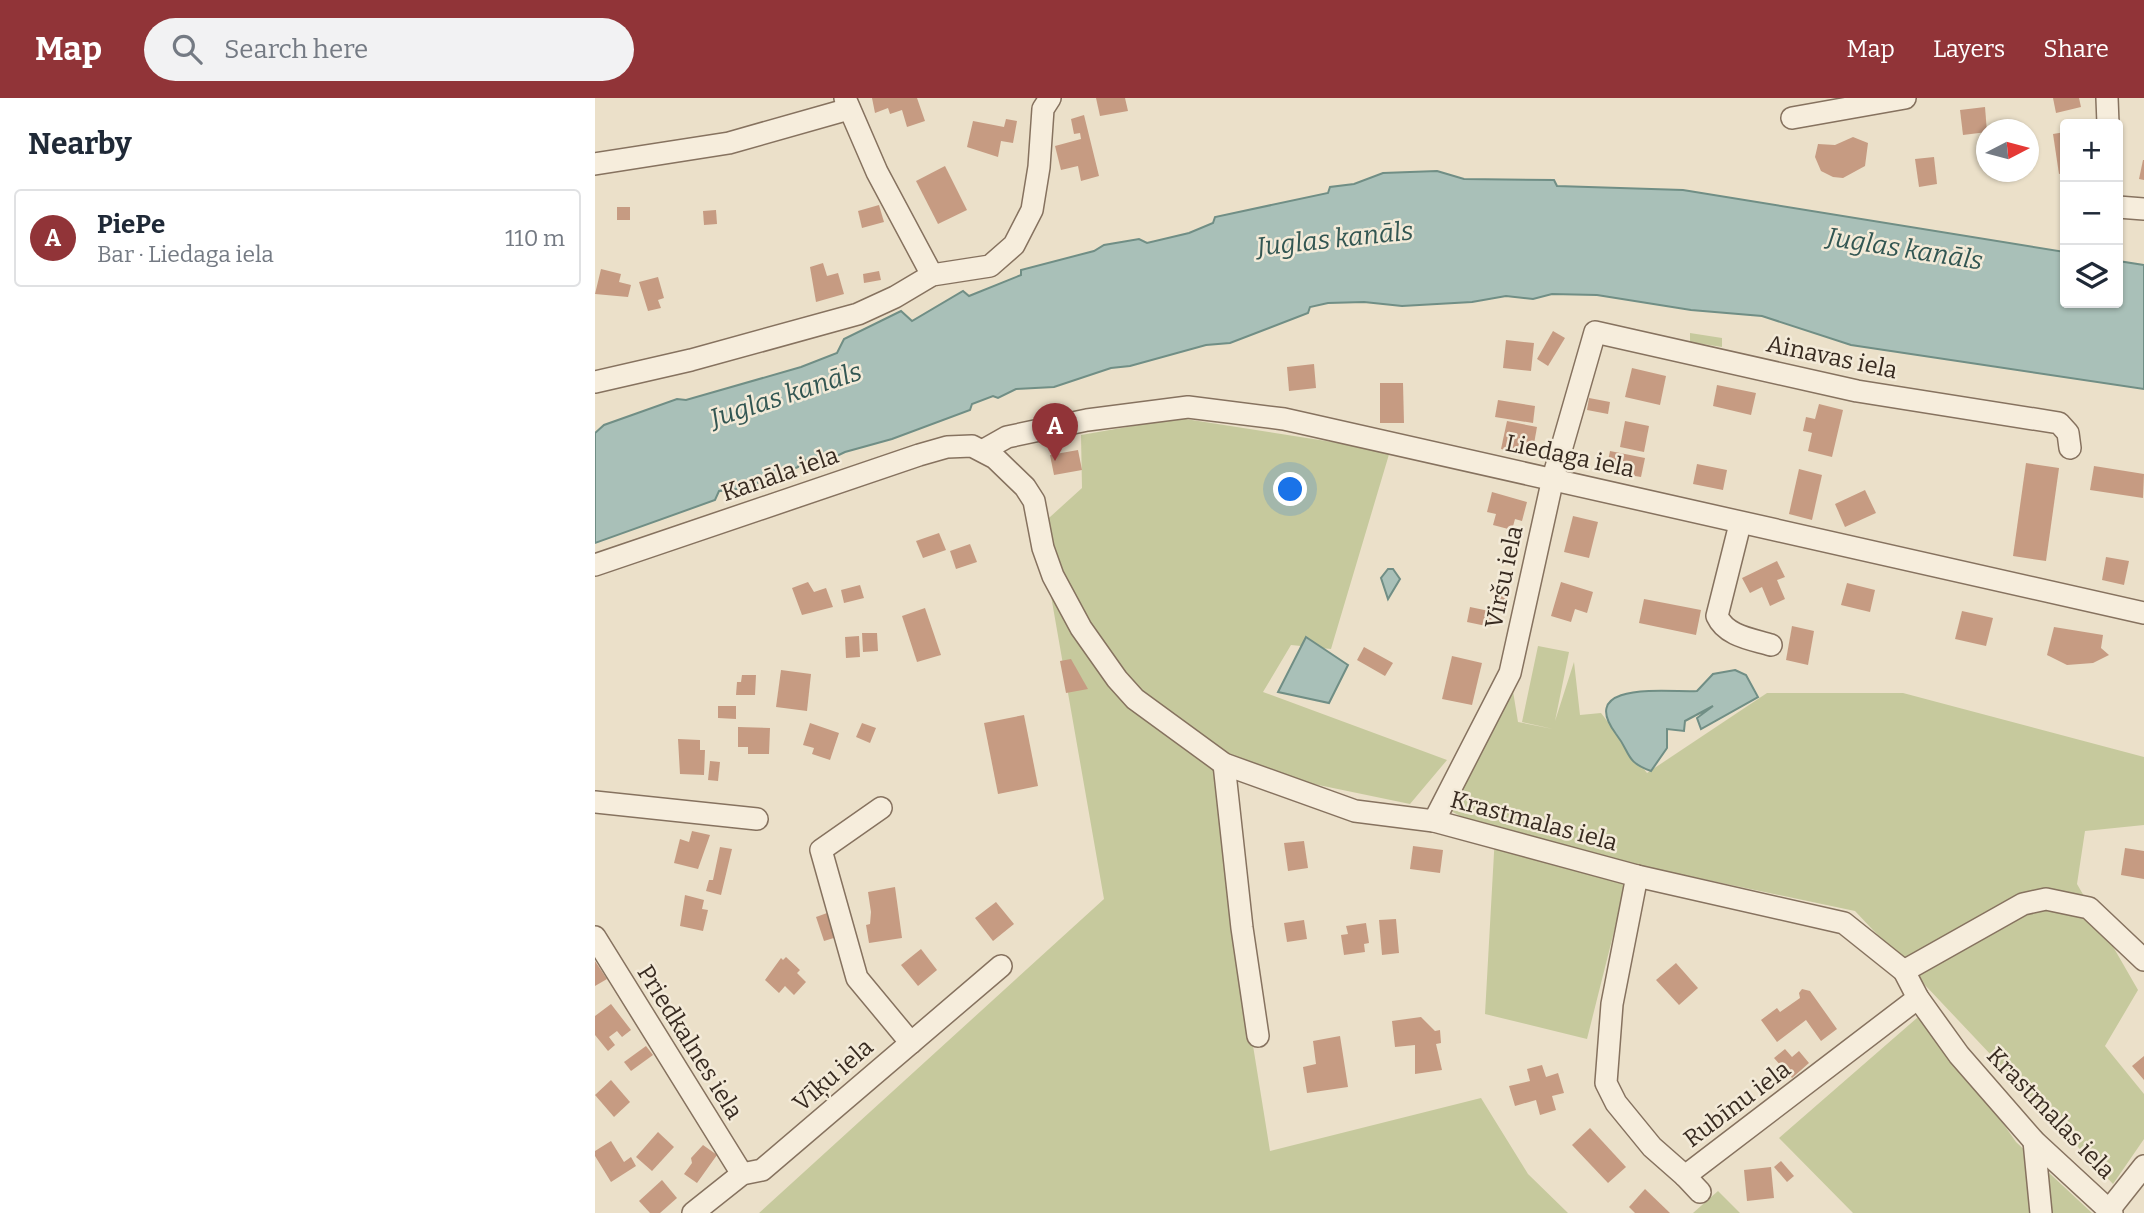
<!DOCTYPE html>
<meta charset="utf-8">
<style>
:root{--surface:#fff;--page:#f2f2f3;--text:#1f2937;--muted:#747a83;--line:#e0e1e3;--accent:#913438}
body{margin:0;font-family:Bitter,serif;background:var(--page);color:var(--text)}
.controls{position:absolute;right:21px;top:21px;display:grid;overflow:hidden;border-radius:7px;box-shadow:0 2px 5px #0004}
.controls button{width:63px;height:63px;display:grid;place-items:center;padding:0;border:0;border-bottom:2px solid var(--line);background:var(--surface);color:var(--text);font:35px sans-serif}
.compass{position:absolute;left:1381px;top:21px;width:63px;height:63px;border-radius:50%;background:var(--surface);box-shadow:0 2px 5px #0004;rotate:84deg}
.you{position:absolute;left:696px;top:392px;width:24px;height:24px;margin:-18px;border:5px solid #fff;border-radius:50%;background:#1a73e8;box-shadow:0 0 0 10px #1a73e833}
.badge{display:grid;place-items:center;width:46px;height:46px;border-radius:50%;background:var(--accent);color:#fff;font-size:23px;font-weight:700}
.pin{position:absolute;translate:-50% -58px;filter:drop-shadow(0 2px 4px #0008)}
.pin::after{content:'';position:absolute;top:37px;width:24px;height:21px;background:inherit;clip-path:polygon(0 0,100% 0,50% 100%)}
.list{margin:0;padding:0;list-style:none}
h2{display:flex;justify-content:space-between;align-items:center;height:91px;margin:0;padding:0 28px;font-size:30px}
h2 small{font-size:23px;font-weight:400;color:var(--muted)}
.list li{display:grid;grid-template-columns:46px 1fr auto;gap:21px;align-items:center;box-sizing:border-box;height:98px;margin:0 14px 14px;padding:0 14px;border:2px solid var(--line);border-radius:7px}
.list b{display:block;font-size:26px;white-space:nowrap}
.list p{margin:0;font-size:23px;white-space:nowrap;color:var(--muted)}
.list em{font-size:23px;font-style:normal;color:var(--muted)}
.icon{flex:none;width:38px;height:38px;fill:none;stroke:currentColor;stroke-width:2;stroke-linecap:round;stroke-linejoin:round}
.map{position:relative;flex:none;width:1549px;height:1115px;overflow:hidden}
header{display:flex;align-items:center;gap:42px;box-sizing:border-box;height:98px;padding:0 35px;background:var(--accent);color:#fff}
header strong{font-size:33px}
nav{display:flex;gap:38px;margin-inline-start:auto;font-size:24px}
.search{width:490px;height:63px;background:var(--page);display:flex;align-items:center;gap:18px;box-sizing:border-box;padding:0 24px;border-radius:38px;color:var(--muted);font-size:26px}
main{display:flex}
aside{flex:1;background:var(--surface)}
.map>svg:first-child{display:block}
.green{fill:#c6c99d}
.water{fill:#a9c0b8;stroke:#708e85;stroke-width:2}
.building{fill:#c69b82}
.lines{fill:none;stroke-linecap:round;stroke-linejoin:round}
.minor-casing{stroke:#86725f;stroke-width:24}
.minor{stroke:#f6eddc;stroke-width:21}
.labels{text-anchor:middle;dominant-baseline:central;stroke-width:5;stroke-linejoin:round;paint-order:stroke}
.street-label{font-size:24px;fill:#382b21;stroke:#f3ead8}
.water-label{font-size:26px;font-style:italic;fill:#325652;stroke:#f3ead8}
</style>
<header>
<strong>Map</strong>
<div class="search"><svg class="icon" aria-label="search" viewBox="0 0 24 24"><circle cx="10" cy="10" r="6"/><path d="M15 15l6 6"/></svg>Search here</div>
<nav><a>Map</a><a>Layers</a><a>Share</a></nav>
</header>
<main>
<aside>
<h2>Nearby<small></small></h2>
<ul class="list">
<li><span class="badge">A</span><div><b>PiePe</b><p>Bar · Liedaga iela</p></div><em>110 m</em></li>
</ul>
</aside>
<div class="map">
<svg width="1549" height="1115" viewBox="0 0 1549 1115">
<rect width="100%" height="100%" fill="#ebe0c9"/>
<g class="green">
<path d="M1095,235L1127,240V249L1095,244Z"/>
<path d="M584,320L795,353L736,551L696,547L668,594L852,662L815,706L685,679L627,685L645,867L675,1053L886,1000L933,1076L973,1115H164L509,801L444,429L487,390L486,337Z"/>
<path d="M943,548L974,554L960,623L979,564L985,617L1006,615L1052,675L1172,595H1308L1549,659V727L1490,733L1482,786L1543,892L1510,948L1549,996V1041L1518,1086L1260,813L1036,766L992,941L890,916L900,737L856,713L917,587L923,624L958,631L927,624Z"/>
<path d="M1330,913L1421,1044L1497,1115H1258L1184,1040Z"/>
<path d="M1123,1093L1145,1115H1098Z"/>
</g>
<g class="water">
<path d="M842,73L869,81L959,82L962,88L1088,92L1470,154V205H1523V163L1549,167V291L1256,247L1167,218L1096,212L1002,197L957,196L938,201L911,198L877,204L807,208L769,204L733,205L715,209L713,215L635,245L611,247L535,268L516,270L459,289L421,291L403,300L398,298L377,306L375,312L297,341L250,354L229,364L223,359L205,364L203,369C175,380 153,392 124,393L120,402L0,445V335L9,327L82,301L91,302L206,269L242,255L249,241L306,213L317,223L368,193L374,198L426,177V172L499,153L509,147L544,141L552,145L594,135L618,125L620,119L733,95L735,89L759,86L788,75Z"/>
<path d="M793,471H798L805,481L793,501L786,480Z"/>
<path d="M711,539L753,567L734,605L683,594Z"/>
<path d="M1140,572L1151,577L1163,599L1106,631L1102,620L1118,608L1090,623L1089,633L1072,631V650L1056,673C1030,664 1036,655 1021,636C980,581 1078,595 1102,593L1118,576Z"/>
</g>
<g class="building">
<path d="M277,0H322L330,23L312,29L307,12L295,16L293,10L280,15Z"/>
<path d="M501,0H530L533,13L505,18Z"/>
<path d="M1458,0H1484L1486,9L1461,15Z"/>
<path d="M1390,9L1392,34L1368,37L1365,12Z"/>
<path d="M489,17L504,78L486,83L483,68L466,72L460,48L486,41L485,35L479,36L476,21Z"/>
<path d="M411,21L422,23L418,45L406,43L403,59L372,49L378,23L409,29Z"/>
<path d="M1470,34V75L1464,76L1458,36Z"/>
<path d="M1258,39L1273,45L1270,68L1248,80L1238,79L1226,73L1220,59L1223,46L1240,47Z"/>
<path d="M1339,59L1342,86L1324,89L1320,61Z"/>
<path d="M1548,62H1549V82L1544,81Z"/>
<path d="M350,68L372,112L343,126L321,83Z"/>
<path d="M284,107L289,124L267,130L263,113Z"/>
<rect x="22" y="109" width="13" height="13"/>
<path d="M121,112L122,126L109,127L108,113Z"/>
<path d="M228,165L232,178L243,175L249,196L221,204L215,169Z"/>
<path d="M6,171L26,176L24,184L36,187L33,199L0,196Z"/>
<path d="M284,173L286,182L269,185L268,176Z"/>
<path d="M63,179L69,200L63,202L66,210L53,213L44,184Z"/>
<path d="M958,233L970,240L953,268L942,261Z"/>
<path d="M911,242L939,245L936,273L908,270Z"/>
<path d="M719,266L721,290L694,293L692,269Z"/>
<path d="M1037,270L1071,278L1065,307L1030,299Z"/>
<path d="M785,285H808L809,325H785Z"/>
<path d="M1122,287L1161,295L1156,317L1118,308Z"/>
<path d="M994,300L1015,304L1013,316L992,312Z"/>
<path d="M903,302L940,308L938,325L900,319Z"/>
<path d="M1224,306L1248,312L1237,359L1213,353L1217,335L1208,333L1211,319L1220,321Z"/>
<path d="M912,323L942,329L937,357L906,351Z"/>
<path d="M1030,323L1054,328L1049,354L1025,349Z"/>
<path d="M483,352L487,372L459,377L455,357Z"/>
<path d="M1015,353L1050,360L1046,379L1011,373Z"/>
<path d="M1431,365L1464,370L1451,463L1418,458Z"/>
<path d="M1102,366L1132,372L1128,392L1098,386Z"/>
<path d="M1499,368L1549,376L1548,400L1495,392Z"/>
<path d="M1204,371L1227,377L1217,422L1194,416Z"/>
<path d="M1270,392L1281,415L1250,429L1240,406Z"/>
<path d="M897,394L932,404L927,423L920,421L917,432L898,427L901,416L892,414Z"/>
<path d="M978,418L1003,424L994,460L969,454Z"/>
<path d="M344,435L351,452L328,460L321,443Z"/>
<path d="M375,446L382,464L361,471L355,453Z"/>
<path d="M1511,459L1534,463L1529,487L1507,482Z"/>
<path d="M1182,463L1190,479L1182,482L1190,501L1175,508L1167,489L1155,495L1147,480Z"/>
<path d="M213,484L219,494L231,490L238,509L207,517L197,490Z"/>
<path d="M966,484L998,494L992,515L980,511L976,524L956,518Z"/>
<path d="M1252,485L1280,492L1275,514L1246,507Z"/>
<path d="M265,487L269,500L249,505L246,492Z"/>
<path d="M899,496L913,498L910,512L897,510Z"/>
<path d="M1049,501L1106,512L1101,537L1044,525Z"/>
<path d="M875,509L899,514L896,529L872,524Z"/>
<path d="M330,510L346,557L322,564L307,518Z"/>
<path d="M1367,513L1398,520L1391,548L1360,541Z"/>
<path d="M1197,528L1219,533L1213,567L1191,562Z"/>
<path d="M1459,529L1508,537L1506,550L1514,557L1498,565L1472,567L1452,557Z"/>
<path d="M267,535H282L283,553L268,554Z"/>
<path d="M264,538L265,559L251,560L250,539Z"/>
<path d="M769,549L798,565L790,578L762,562Z"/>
<path d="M857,558L887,565L877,607L847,601Z"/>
<path d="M476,561L493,591L471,595L465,563Z"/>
<path d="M186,572L216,576L212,613L181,609Z"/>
<path d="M147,577H161L160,597H141L142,584H146Z"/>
<path d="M123,608H141V621L123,620Z"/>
<path d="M429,617L443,688L403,696L389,625Z"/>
<path d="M215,625L244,635L235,662L217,656L219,650L208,647Z"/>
<path d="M267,625L281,630L275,645L261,639Z"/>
<path d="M143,629L175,630L174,656H153V649H143Z"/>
<path d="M83,641L105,642V652H110L109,677L85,676Z"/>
<path d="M115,663L125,664L123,683L113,682Z"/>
<path d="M97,733L115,737L103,771L79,765L85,741L94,744Z"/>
<path d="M709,743L713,770L693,773L689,745Z"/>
<path d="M818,748L848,752L845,775L815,771Z"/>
<path d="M125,749L137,751L126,797L111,793L114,782H118Z"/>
<path d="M1530,750L1549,753V781L1526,777Z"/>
<path d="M300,789L307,840L274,845L271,827L275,826L276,814L273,794Z"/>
<path d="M90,797L109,802L107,811L113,812L108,833L85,828Z"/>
<path d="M401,804L419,826L398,843L380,820Z"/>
<path d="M235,814L242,839L229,843L221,819Z"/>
<path d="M801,821L804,855L787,857L784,822Z"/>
<path d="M709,822L712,841L692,844L689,825Z"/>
<path d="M771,825L774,845L769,846L770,854L749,857L746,837L753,836L751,828Z"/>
<path d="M326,851L342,872L323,888L306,867Z"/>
<path d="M191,859L205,872L202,875L211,884L199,897L190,888L184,895L170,882L186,860L188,862Z"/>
<path d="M0,863L12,881L0,888Z"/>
<path d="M1081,865L1103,890L1084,907L1061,882Z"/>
<path d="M1207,891L1215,893L1242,931L1226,943L1211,922L1182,944L1166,922L1182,910L1185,914L1205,900L1204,895Z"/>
<path d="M16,906L36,932L27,939L22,933L14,939L20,947L13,953L0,937V918Z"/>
<path d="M826,919L840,933L845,932L846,945L841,946L847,972L820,976V947L800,949L797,923Z"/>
<path d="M745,938L753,989L712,995L708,969L721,966L718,943Z"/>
<path d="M51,948L58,957L36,973L29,964Z"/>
<path d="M1190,951L1197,959L1204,953L1214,965L1197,980L1179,960Z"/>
<path d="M1549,958V982L1537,968Z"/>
<path d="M947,967L951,979L963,975L969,995L957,998L961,1012L945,1017L941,1002L920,1008L914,988L935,983L932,971Z"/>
<path d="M16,982L35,1004L19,1019L0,997Z"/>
<path d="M995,1030L1031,1069L1013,1085L977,1047Z"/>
<path d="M63,1034L79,1049L57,1073L41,1059Z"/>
<path d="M16,1043L29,1064L36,1059L41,1068L16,1084L0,1058V1053Z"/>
<path d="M108,1047L122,1057L102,1085L89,1076L97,1065L96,1060Z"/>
<path d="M1186,1063L1199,1078L1192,1084L1179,1069Z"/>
<path d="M1176,1069L1179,1100L1152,1103L1149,1072Z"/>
<path d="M67,1082L82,1100L65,1115H55L44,1103Z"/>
<path d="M1050,1091L1075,1115H1040L1034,1109Z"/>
</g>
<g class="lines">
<defs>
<g id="minor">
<path d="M250,0L282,74L337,177"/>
<path d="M1512,0L1513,26"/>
<path d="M1197,20L1310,0"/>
<path d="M0,66L134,45L254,11"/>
<path d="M1523,109L1549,111"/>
<path d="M0,284L96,262L263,216L300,199L337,177L395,168L419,147L437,112L444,69L448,11L455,0"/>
<path d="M389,352L412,339L492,322L593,309L689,321L1549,515"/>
<path d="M1145,426L1122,518C1131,538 1156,541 1176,547"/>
<path d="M0,467L324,357L352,349L377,348L400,360L430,389L439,403L448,450L458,478L486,530L522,581L540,601L629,666L760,713L839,723L1042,778L1249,825L1309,873L1323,900L1364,957L1439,1043L1517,1115"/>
<path d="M629,666L647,830L663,938"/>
<path d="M0,704L162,721"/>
<path d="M286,710L226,752L262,880L316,945"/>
<path d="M839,723L915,575L958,380L1000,234L1262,293L1464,325L1473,335L1475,350"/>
<path d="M1042,778L1017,906L1011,985L1021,1005L1057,1049L1090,1078L1323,900"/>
<path d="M0,839L147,1076"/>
<path d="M1309,873L1428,806L1451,801L1494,810L1549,862"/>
<path d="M1439,1043L1446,1115"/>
<path d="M1090,1078L1105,1094"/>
<path d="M1514,1112L1549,1068"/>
<path d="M98,1115L147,1076L167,1072L406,868"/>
</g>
</defs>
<use href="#minor" class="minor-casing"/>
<use href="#minor" class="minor"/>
</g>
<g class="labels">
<g class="street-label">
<text transform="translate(1237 259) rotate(12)">Ainavas iela</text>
<text transform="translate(975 358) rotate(12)">Liedaga iela</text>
<text transform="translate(185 376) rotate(-19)">Kanāla iela</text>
<text transform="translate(909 479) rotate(-78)">Viršu iela</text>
<text transform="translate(939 723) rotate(15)">Krastmalas iela</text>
<text transform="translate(95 944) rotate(58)">Priedkalnes iela</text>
<text transform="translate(238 977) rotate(-41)">Vīķu iela</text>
<text transform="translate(1142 1006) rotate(-37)">Rubīnu iela</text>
<text transform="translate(1456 1015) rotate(46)">Krastmalas iela</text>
</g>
<g class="water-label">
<text transform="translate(740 141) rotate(-6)">Juglas kanāls</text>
<text transform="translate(1310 151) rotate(9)">Juglas kanāls</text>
<text transform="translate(191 297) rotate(-18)">Juglas kanāls</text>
</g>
</g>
</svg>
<div class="controls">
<button>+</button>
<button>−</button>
<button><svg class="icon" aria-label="layers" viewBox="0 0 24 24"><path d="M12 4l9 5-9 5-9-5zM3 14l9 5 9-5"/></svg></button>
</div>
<svg class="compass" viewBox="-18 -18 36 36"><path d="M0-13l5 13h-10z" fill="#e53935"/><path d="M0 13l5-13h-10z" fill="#747a83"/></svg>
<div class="you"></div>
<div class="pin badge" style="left:460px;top:363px">A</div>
</div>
</main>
